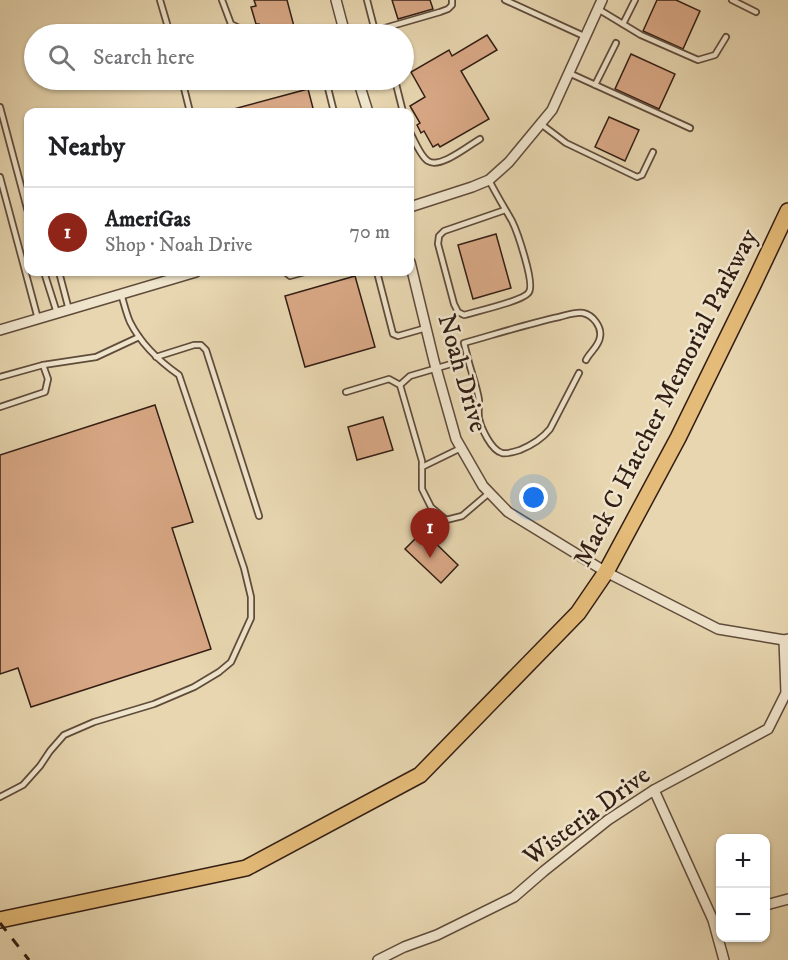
<!DOCTYPE html>
<meta charset="utf-8">
<style>
:root{--surface:#fff;--page:#f2f2f2;--text:#202124;--muted:#757577;--line:#e0e0e0;--accent:#8f2418}
body{margin:0;font-family:"IM FELL DW Pica",serif;background:var(--page);color:var(--text)}
.controls{position:absolute;right:18px;bottom:18px;display:grid;overflow:hidden;border-radius:12px;box-shadow:0 2px 4px #0004}
.controls button{width:54px;height:54px;display:grid;place-items:center;padding:0;border:0;border-bottom:2px solid var(--line);background:var(--surface);color:var(--text);font:30px sans-serif}
.you{position:absolute;left:534px;top:498px;width:21px;height:21px;margin:-15px;border:4px solid #fff;border-radius:50%;background:#1a73e8;box-shadow:0 0 0 9px #1a73e833}
.badge{display:grid;place-items:center;width:39px;height:39px;border-radius:50%;background:var(--accent);color:#fff;font-size:20px;font-weight:700}
.pin{position:absolute;translate:-50% -50px;filter:drop-shadow(0 2px 3px #0008)}
.pin::after{content:'';position:absolute;top:32px;width:21px;height:18px;background:inherit;clip-path:polygon(0 0,100% 0,50% 100%)}
.list{margin:0;padding:0;list-style:none}
h2{display:flex;justify-content:space-between;align-items:center;height:78px;margin:0;padding:0 24px;font-size:26px}
h2 small{font-size:20px;font-weight:400;color:var(--muted)}
.list li{display:grid;grid-template-columns:39px 1fr auto;gap:18px;align-items:center;box-sizing:border-box;height:90px;padding:0 24px;border-top:2px solid var(--line)}
.list b{display:block;font-size:22px;white-space:nowrap}
.list p{margin:0;font-size:20px;white-space:nowrap;color:var(--muted)}
.list em{font-size:20px;font-style:normal;color:var(--muted)}
.icon{flex:none;width:33px;height:33px;fill:none;stroke:currentColor;stroke-width:2;stroke-linecap:round;stroke-linejoin:round}
.map{position:relative;flex:none;width:788px;height:960px;overflow:hidden}
.search{position:absolute;background:var(--surface);box-shadow:0 2px 4px #0004;left:24px;top:24px;width:390px;height:66px;display:flex;align-items:center;gap:15px;box-sizing:border-box;padding:0 21px;border-radius:33px;color:var(--muted);font-size:22px}
.panel{position:absolute;background:var(--surface);box-shadow:0 2px 4px #0004;left:24px;top:108px;width:390px;height:168px;border-radius:12px}
.map>svg:first-child{display:block}
.building{fill:#d9a886;stroke:#331e14;stroke-width:1.5}
.lines{fill:none;stroke-linecap:round;stroke-linejoin:round}
.service-casing{stroke:#604c3b;stroke-width:8}
.minor-casing{stroke:#604c3b;stroke-width:12}
.primary-casing{stroke:#331e14;stroke-width:18}
.service{stroke:#efe4cc;stroke-width:4.5}
.minor{stroke:#efe4cc;stroke-width:9}
.primary{stroke:#e4bb78;stroke-width:15}
.rail{stroke:#331e14;stroke-width:3;stroke-dasharray:10 10;stroke-linecap:butt}
.labels{text-anchor:middle;dominant-baseline:central;stroke-width:5;stroke-linejoin:round;paint-order:stroke}
.street-label{font-size:26px;fill:#331e14;stroke:#efe4cc}
</style>
<div class="map">
<svg width="788" height="960" viewBox="0 0 788 960">
<rect width="100%" height="100%" fill="#e7d6b0"/>
<filter id="stains"><feTurbulence type="fractalNoise" baseFrequency=".00333" numOctaves="4"/><feColorMatrix values="0 0 0 0 .2 0 0 0 0 .09 0 0 0 0 .02 0 0 0 .5 -.17"/></filter>
<radialGradient id="worn" r=".72"><stop offset=".6" stop-color="#630" stop-opacity="0"/><stop offset="1" stop-color="#630" stop-opacity=".3"/></radialGradient>
<g class="building">
<path d="M254,0H287L296,34H259L258,32L261,30V27L259,24H256L251,7L256,6Z"/>
<path d="M392,0H430L433,9L398,19Z"/>
<path d="M657,0H676L700,11L683,49L643,31Z"/>
<path d="M487,35L497,50L461,71L489,119L440,147L438,144L433,147L424,131L421,133L417,125L420,123L410,106L425,97L411,72L449,50L452,56Z"/>
<path d="M631,54L675,74L659,109L615,89Z"/>
<path d="M308,89L314,112H231L230,110Z"/>
<path d="M609,117L639,130L625,161L595,147Z"/>
<path d="M496,234L511,288L473,299L458,245Z"/>
<path d="M355,276L375,347L305,367L285,296Z"/>
<path d="M155,405L193,522L172,528L211,649L31,707L18,668L0,674V455Z"/>
<path d="M383,417L393,450L357,460L348,427Z"/>
<path d="M423,531L458,565L441,583L405,549Z"/>
</g>
<g class="lines">
<defs>
<g id="service">
<path d="M160,0L170,34"/>
<path d="M222,0L231,24L243,30L257,28"/>
<path d="M367,0L375,31"/>
<path d="M505,0L586,37"/>
<path d="M732,0L756,12"/>
<path d="M598,9L641,35L698,60L715,55L726,37"/>
<path d="M623,24L635,0"/>
<path d="M364,34L440,12L448,9L452,5V0"/>
<path d="M569,73L690,128"/>
<path d="M182,80L190,112"/>
<path d="M326,80L334,112"/>
<path d="M395,80L403,112"/>
<path d="M244,83L255,80"/>
<path d="M595,85L616,43"/>
<path d="M0,107L28,212"/>
<path d="M541,124L566,143L637,177L642,175L653,152"/>
<path d="M410,132C414,140 421,157 428,161C440,169 468,146 480,139"/>
<path d="M0,177L38,319"/>
<path d="M489,180C496,194 504,207 512,221C517,231 535,283 529,292C524,301 477,311 464,315L458,312L454,304L438,244L439,236L444,231L505,210"/>
<path d="M44,272L57,313"/>
<path d="M59,272L69,310"/>
<path d="M285,272L290,276L305,272"/>
<path d="M377,272L393,334L398,336L426,328"/>
<path d="M156,357L194,345H201L206,350L259,516"/>
<path d="M468,359L464,343C496,334 527,324 559,317C567,315 575,312 583,313C593,315 602,327 600,337C599,346 590,352 586,360"/>
<path d="M0,377L43,365L96,357L139,337"/>
<path d="M400,385L410,376L468,359C471,372 477,386 479,400C479,406 478,412 479,418C481,428 491,450 502,453C507,454 514,452 520,450C532,445 542,439 550,429L579,373"/>
<path d="M346,392L389,379L400,385L422,461V489L431,507L446,520L462,516L489,493"/>
<path d="M0,407L45,392L48,379L43,365"/>
<path d="M422,467L461,448"/>
<path d="M0,797L23,785L40,766L50,751L64,735L94,722L154,704L194,687L219,672L231,662L251,618V597L244,568L179,375C159,361 141,344 130,322C126,313 124,303 121,294"/>
</g>
<g id="minor">
<path d="M336,0L345,34"/>
<path d="M358,80L368,112"/>
<path d="M410,207L472,187L489,180L509,162L552,110L602,0"/>
<path d="M410,262L434,361L456,439L483,486L508,512L606,572L718,629L784,640L788,639"/>
<path d="M0,330L196,272"/>
<path d="M654,790L713,920L724,960"/>
<path d="M766,905L788,899"/>
<path d="M378,960L404,947L437,935L514,897L544,871L608,820L654,790L768,729L786,693L784,640"/>
</g>
<path id="primary" d="M0,920L246,868L420,775L578,613L606,572L678,438L753,285L788,211"/>
</defs>
<use href="#service" class="service-casing"/>
<use href="#minor" class="minor-casing"/>
<use href="#primary" class="primary-casing"/>
<use href="#service" class="service"/>
<use href="#minor" class="minor"/>
<use href="#primary" class="primary"/>
<path class="rail" d="M0,923L29,960"/>
</g>
<g class="labels">
<g class="street-label">
<text transform="translate(462 373) rotate(74)">Noah Drive</text>
<text transform="translate(666 398) rotate(-63)">Mack C Hatcher Memorial Parkway</text>
<text transform="translate(587 816) rotate(-36)">Wisteria Drive</text>
</g>
</g>
<rect width="100%" height="100%" filter="url(#stains)"/>
<rect width="100%" height="100%" fill="url(#worn)"/>
</svg>
<div class="controls">
<button>+</button>
<button>−</button>
</div>
<div class="you"></div>
<div class="pin badge" style="left:430px;top:558px">1</div>
<div class="search"><svg class="icon" aria-label="search" viewBox="0 0 24 24"><circle cx="10" cy="10" r="6"/><path d="M15 15l6 6"/></svg>Search here</div>
<section class="panel">
<h2>Nearby<small></small></h2>
<ul class="list">
<li><span class="badge">1</span><div><b>AmeriGas</b><p>Shop · Noah Drive</p></div><em>70 m</em></li>
</ul>
</section>
</div>
